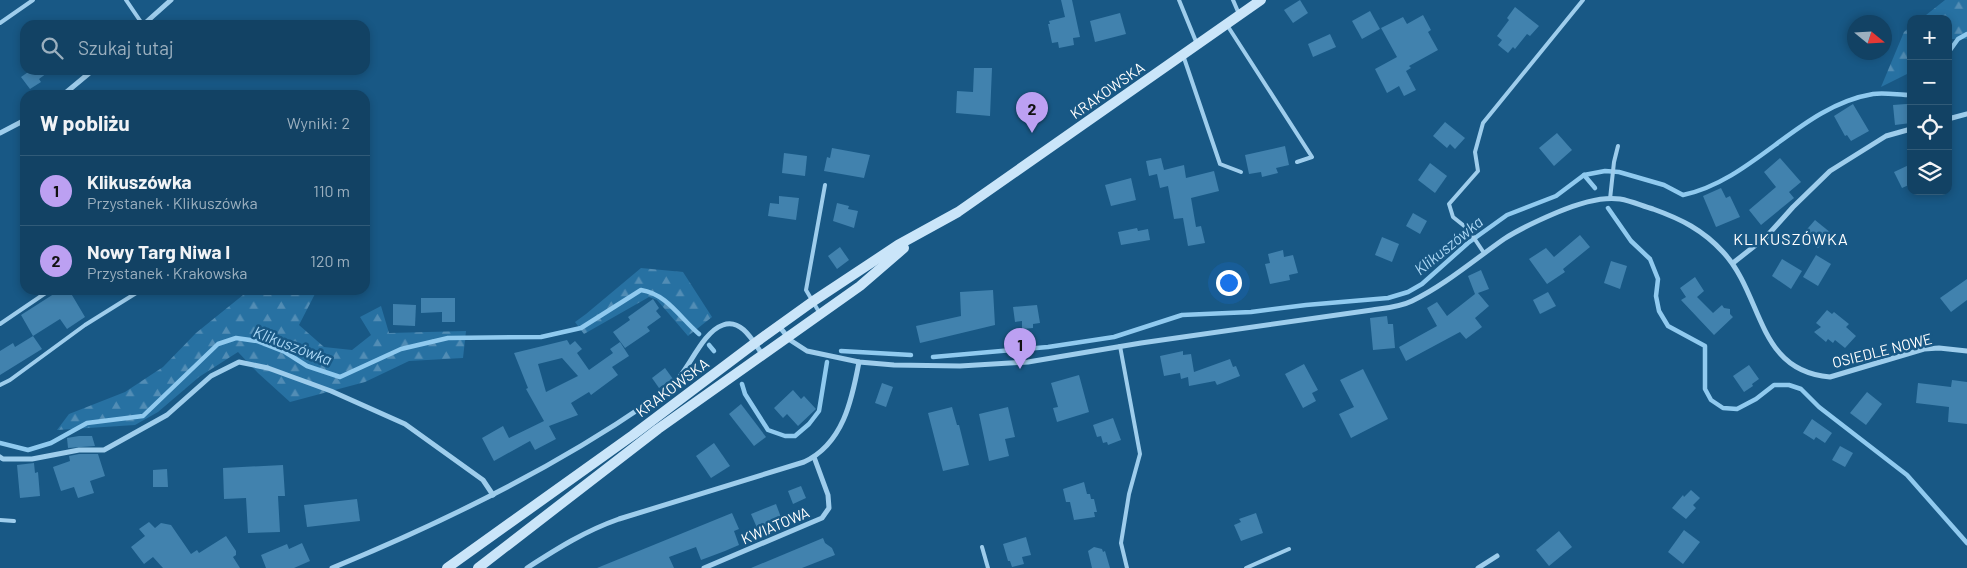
<!DOCTYPE html>
<html lang="pl">
<meta charset="utf-8">
<style>
:root{--surface:#124264;--page:#1b496a;--text:#f1f3f6;--muted:#9cb0bf;--line:#315b78;--accent:#bca0f2}
body{margin:0;font-family:Barlow,sans-serif;background:var(--page);color:var(--text)}
.controls{position:absolute;right:15px;top:15px;display:grid;overflow:hidden;border-radius:10px;box-shadow:0 2px 8px #0003}
.controls button{width:45px;height:45px;display:grid;place-items:center;padding:0;border:0;border-bottom:1px solid var(--line);background:var(--surface);color:var(--text);font:25px sans-serif}
.compass{position:absolute;left:1847px;top:15px;width:45px;height:45px;border-radius:50%;background:var(--surface);box-shadow:0 2px 8px #0003;rotate:108deg}
.you{position:absolute;left:1228px;top:282px;width:18px;height:18px;margin:-12px;border:4px solid #fff;border-radius:50%;background:#1a73e8;box-shadow:0 0 0 8px #1a73e833}
.badge{display:grid;place-items:center;width:32px;height:32px;border-radius:50%;background:var(--accent);color:#111;font-size:16px;font-weight:700}
.pin{position:absolute;translate:-50% -41px;filter:drop-shadow(0 1px 2px #0008)}
.pin::after{content:'';position:absolute;top:26px;width:18px;height:15px;background:inherit;clip-path:polygon(0 0,100% 0,50% 100%)}
.list{margin:0;padding:0;list-style:none}
h2{display:flex;justify-content:space-between;align-items:center;height:65px;margin:0;padding:0 20px;font-size:21px}
h2 small{font-size:16px;font-weight:400;color:var(--muted)}
.list li{display:grid;grid-template-columns:32px 1fr auto;gap:15px;align-items:center;box-sizing:border-box;height:70px;padding:0 20px;border-top:1px solid var(--line)}
.list b{display:block;font-size:19px;white-space:nowrap}
.list p{margin:0;font-size:16px;white-space:nowrap;color:var(--muted)}
.list em{font-size:16px;font-style:normal;color:var(--muted)}
.icon{flex:none;width:28px;height:28px;fill:none;stroke:currentColor;stroke-width:2;stroke-linecap:round;stroke-linejoin:round}
.map{position:relative;flex:none;width:1967px;height:568px;overflow:hidden}
.search{position:absolute;background:var(--surface);box-shadow:0 2px 8px #0003;left:20px;top:20px;width:350px;height:55px;display:flex;align-items:center;gap:12px;box-sizing:border-box;padding:0 18px;border-radius:15px;color:var(--muted);font-size:19px}
.panel{position:absolute;background:var(--surface);box-shadow:0 2px 8px #0003;left:20px;top:90px;width:350px;height:205px;border-radius:15px}
.map>svg:first-child{display:block}
.forest{fill:url(#forest-firs)}
.lines{fill:none;stroke-linecap:round;stroke-linejoin:round}
.stream{stroke:#90caef;stroke-width:4.5}
.building{fill:#4182ae;fill-rule:evenodd}
.lane{stroke:#9ecdec;stroke-width:4}
.street{stroke:#9ecdec;stroke-width:5}
.secondary{stroke:#cae5f9;stroke-width:10}
.labels{text-anchor:middle;dominant-baseline:central;stroke-width:5;stroke-linejoin:round;paint-order:stroke}
.street-label{font-size:15px;fill:#fff;stroke:#185885}
.neighbourhood-label{font-size:16px;letter-spacing:1px;fill:#fff;stroke:#185885}
.water-label{font-size:16px;font-style:italic;fill:#a9d6f4;stroke:#185885}
</style>
<div class="map">
<svg width="1967" height="568" viewBox="0 0 1967 568">
<defs>
<pattern id="forest-firs" width="22" height="20" patternUnits="userSpaceOnUse" patternTransform="scale(1.25)"><rect width="22" height="20" fill="#2771a2"/><path d="M5 1l3.5 6h-7zM16 11l3.5 6h-7z" fill="#528db5"/></pattern>
</defs>
<rect width="100%" height="100%" fill="#185885"/>
<g class="forest">
<path d="M1945,0H1967V39H1948V19H1921Z"/>
<path d="M1911,26V72L1881,87L1904,32Z"/>
<path d="M641,268L683,272L712,317L688,336L657,300L649,297L584,334L575,322L586,314Z"/>
<path d="M252,290H317L299,325L324,347L352,350L371,335L360,317L381,306L389,333L466,331L463,358L409,361L365,382L290,402L258,373L238,352L199,377L158,412L135,425L57,430L69,414L125,392L163,367L196,333L248,291Z"/>
</g>
<g class="lines">
<g class="stream">
<path d="M1948,53L1958,39L1967,34"/>
<path d="M1584,175L1595,188"/>
<path d="M1608,208L1631,241L1650,259L1658,279L1656,296L1659,311L1668,326L1705,346V389L1711,400L1723,408L1737,409L1756,399L1774,385H1789L1801,389L1819,407L1907,475L1967,543"/>
<path d="M709,345L714,351"/>
<path d="M841,351L911,355"/>
<path d="M933,357L1048,347L1114,337L1182,315L1251,312L1306,305L1388,298L1408,292L1422,284L1468,243L1507,215L1556,196L1584,175L1605,171L1619,172L1664,185L1683,195C1754,180 1800,106 1873,94C1884,92 1899,95 1911,95"/>
<path d="M742,384L745,394L768,430L785,436H795L809,424L819,411L827,362"/>
<path d="M0,443L28,450L51,443L87,423L143,416L218,344L236,338L257,341L285,352L307,366L340,377L401,349L448,338L541,337L581,328L641,290C667,294 680,318 699,334"/>
</g>
</g>
<g class="building">
<path d="M1061,0H1072L1080,37L1073,38L1074,45L1059,48L1058,42L1052,43L1048,24H1050L1049,21L1065,17Z"/>
<path d="M1300,0L1308,13L1293,23L1284,10Z"/>
<path d="M1515,7L1539,26L1530,36L1527,34L1515,49L1513,47L1508,53L1498,45L1502,40L1497,36L1509,20L1507,18Z"/>
<path d="M1370,11L1380,29L1362,39L1352,21Z"/>
<path d="M1120,13L1126,34L1095,42L1090,21Z"/>
<path d="M1423,15L1431,30L1428,32L1438,50L1409,66L1411,68L1406,71L1416,90L1404,96L1399,86L1387,93L1375,69L1397,57L1381,28L1403,17L1407,24Z"/>
<path d="M1330,34L1336,47L1313,57L1308,44Z"/>
<path d="M974,68H992L990,116L956,113L957,91L973,92Z"/>
<path d="M31,70H51L39,79L41,82L30,89L21,77Z"/>
<path d="M1853,104L1869,131L1851,141L1847,135L1845,136L1834,116Z"/>
<path d="M1906,104H1911V123L1895,125L1893,105Z"/>
<path d="M1445,122L1465,138L1455,149L1450,144L1447,148L1433,136Z"/>
<path d="M1557,133L1572,150L1554,166L1539,148Z"/>
<path d="M1285,146L1289,165L1276,168L1278,173L1262,177L1261,172L1249,174L1245,155Z"/>
<path d="M832,148L870,155L864,178L824,171L827,157L830,158Z"/>
<path d="M784,153L807,156L805,176L782,173Z"/>
<path d="M1161,158L1164,170L1184,165L1186,178L1214,171L1219,191L1191,198L1196,227L1201,226L1205,243L1188,246L1183,218L1174,219L1168,186L1160,188L1157,174L1149,176L1146,161Z"/>
<path d="M1780,158L1801,182L1789,192L1794,198L1761,225L1749,210L1776,187L1764,172Z"/>
<path d="M1430,163L1447,176L1435,193L1418,180Z"/>
<path d="M1911,164V184L1902,188L1894,172Z"/>
<path d="M1131,178L1136,200L1111,206L1105,185Z"/>
<path d="M1721,188L1726,198L1730,196L1740,217L1716,227L1703,196Z"/>
<path d="M779,196L799,198L796,220L768,216L770,203L779,204Z"/>
<path d="M837,203L849,206L848,209L858,211L854,228L833,221Z"/>
<path d="M1413,213L1427,221L1420,234L1406,226Z"/>
<path d="M1815,220L1831,233L1818,248L1802,235Z"/>
<path d="M1137,228L1138,231L1148,229L1150,240L1121,245L1118,232Z"/>
<path d="M1580,235L1590,247L1563,269L1565,272L1547,284L1529,259L1546,248L1554,257Z"/>
<path d="M1382,237L1399,244L1392,262L1375,255Z"/>
<path d="M840,247L849,260L837,269L828,256Z"/>
<path d="M1283,250L1284,257L1293,255L1298,273L1289,275L1290,280L1270,284L1265,264L1270,263L1268,254Z"/>
<path d="M1816,255L1831,264L1818,286L1803,277Z"/>
<path d="M1782,259L1802,271L1791,289L1772,276Z"/>
<path d="M1611,261L1627,266L1620,289L1604,283Z"/>
<path d="M1481,270L1489,289L1478,293L1489,306L1475,318L1482,327L1466,339L1460,332L1406,361L1399,347L1437,326L1427,308L1437,302L1447,316L1475,294L1468,276Z"/>
<path d="M1695,277L1704,291L1697,297L1713,313L1722,305L1724,308L1730,309V314L1733,317L1714,335L1681,300L1686,297L1680,288Z"/>
<path d="M1967,279V300L1951,312L1940,298Z"/>
<path d="M60,290H69L85,317L67,329L60,319L33,336L21,315Z"/>
<path d="M993,290L995,325L920,343L916,326L961,316L960,292Z"/>
<path d="M1548,292L1556,306L1540,314L1533,300Z"/>
<path d="M421,298H455V322H442V312L421,313Z"/>
<path d="M653,299L659,308L656,311L661,317L647,327L650,331L625,348L613,332L630,320L628,317Z"/>
<path d="M393,304L416,305L415,326L393,325Z"/>
<path d="M1037,305L1040,323L1033,324V328L1022,329V321L1015,322L1013,307Z"/>
<path d="M1827,310L1832,314L1834,312L1849,324L1846,327L1856,336L1845,348L1835,340L1833,343L1828,339L1826,342L1814,332L1821,327L1816,323Z"/>
<path d="M1387,316L1388,324H1393L1395,348L1373,350L1370,318Z"/>
<path d="M33,336L42,349L0,375V351L13,343L15,347Z"/>
<path d="M567,340L570,345L575,341L582,349L577,353L589,370L613,353L610,349L620,342L629,356L612,367L618,375L591,395L589,392L571,403L578,415L549,426L556,439L535,450L530,441L494,461L482,438L503,426L509,438L544,421L526,389L528,388L514,353ZM562,358L578,376L546,392L538,364Z"/>
<path d="M1183,351V355L1191,354L1194,372L1230,359L1233,367L1236,366L1240,376L1217,385L1215,381L1189,386L1188,377L1181,379L1180,373L1164,376L1160,356Z"/>
<path d="M1304,364L1318,390L1312,393L1316,401L1303,408L1285,374Z"/>
<path d="M1749,365L1759,379L1752,384L1753,386L1744,392L1733,376Z"/>
<path d="M665,368L673,379L659,388L652,378Z"/>
<path d="M1363,369L1388,419L1351,438L1339,414L1354,407L1340,380Z"/>
<path d="M1079,375L1089,412L1057,422L1053,408L1058,407L1051,383Z"/>
<path d="M1952,380L1967,382V424L1948,422L1949,407L1916,403L1918,383L1951,387Z"/>
<path d="M882,383L893,387L886,407L875,403Z"/>
<path d="M793,390L801,399L804,396L816,409L798,426L787,414L783,418L774,408Z"/>
<path d="M1867,392L1882,404L1866,425L1850,413Z"/>
<path d="M741,404L766,437L754,446L729,414Z"/>
<path d="M952,407L957,425H959L969,465L943,471L928,413Z"/>
<path d="M1008,407L1015,437L1005,439L1009,456L989,461L979,414Z"/>
<path d="M1113,418L1121,440L1108,445L1107,442L1103,443L1101,436L1097,437L1093,425Z"/>
<path d="M1812,419L1832,433L1825,443L1816,437L1814,440L1803,433Z"/>
<path d="M79,436H92L95,446L68,448L67,438Z"/>
<path d="M714,443L730,466L711,478L696,456Z"/>
<path d="M1840,446L1853,453L1845,467L1832,460Z"/>
<path d="M79,454H98L105,476L90,481L94,493L78,498L74,487L61,491L53,467L70,461L69,456Z"/>
<path d="M34,463L35,473L38,472L40,496L20,498L17,465Z"/>
<path d="M283,465L285,496H278L280,532L248,533L246,498L224,499L223,468Z"/>
<path d="M167,469L168,487H153V470Z"/>
<path d="M1084,482L1087,494H1090L1091,499H1094L1097,512H1094L1095,517L1074,520L1070,502H1066L1063,489Z"/>
<path d="M801,486L806,498L793,504L788,491Z"/>
<path d="M1691,490L1700,498L1693,505L1696,508L1686,519L1672,508L1683,495L1684,497Z"/>
<path d="M357,499L360,521L307,527L304,505Z"/>
<path d="M776,504L782,520L758,530L751,514Z"/>
<path d="M732,513L739,529L734,531L739,545L725,551L701,560L696,547L669,557L674,568H597Z"/>
<path d="M1256,513L1263,533L1241,541L1234,525L1241,522L1239,519Z"/>
<path d="M149,522L155,528L161,523L171,525L191,554L197,550L199,553L226,536L236,551V555L233,557L240,568H163L153,557L144,564L131,547L145,536L139,529Z"/>
<path d="M1684,530L1700,542L1683,564L1668,552Z"/>
<path d="M1559,531L1572,547L1549,566L1536,550Z"/>
<path d="M1026,537L1031,555L1022,557L1024,564L1012,567L1010,561H1008L1003,544Z"/>
<path d="M823,538L825,543L832,548L835,555L802,568H751Z"/>
<path d="M302,543L310,561L294,568H266L261,555L287,544L289,549Z"/>
<path d="M1094,547L1102,549L1103,552L1105,551L1110,568H1092L1088,551Z"/>
</g>
<g class="lines">
<g class="lane">
<path d="M126,0L143,25"/>
<path d="M1179,0L1197,44"/>
<path d="M1233,0L1239,14"/>
<path d="M0,23L33,0"/>
<path d="M1227,25L1312,157L1297,162"/>
<path d="M1183,55L1220,164L1241,172"/>
<path d="M1610,199L1614,162L1618,146"/>
<path d="M1484,253L1468,229L1453,217L1449,204L1478,171L1475,152L1483,123L1583,0"/>
<path d="M819,312L806,290L825,185"/>
<path d="M0,324L50,290"/>
<path d="M1120,346L1140,454L1129,494L1121,543L1127,568"/>
<path d="M0,385L10,380L85,325L141,290"/>
<path d="M0,520L14,521"/>
<path d="M982,547L988,568"/>
<path d="M1246,568L1289,549"/>
</g>
<g class="street">
<path d="M143,25L171,0"/>
<path d="M63,95L93,70"/>
<path d="M1948,119L1967,114"/>
<path d="M0,133L25,120"/>
<path d="M1733,263L1766,237L1793,207L1830,171L1886,136L1911,129"/>
<path d="M779,326L790,340L807,351L859,362L894,365L960,366L1028,362L1141,343L1372,310C1386,308 1400,307 1412,301C1445,285 1474,260 1504,239C1521,228 1539,220 1558,212C1577,204 1600,196 1620,199C1632,201 1642,206 1653,209C1681,219 1703,230 1723,252C1764,296 1756,371 1830,377L1924,349L1939,348L1967,351"/>
<path d="M0,457L3,459H32L79,450H104L167,415L211,376L239,362L268,368L331,391L405,424L483,480L493,495"/>
<path d="M332,568C442,523 549,471 648,403C656,398 665,392 672,386C689,370 702,332 723,325C741,318 753,341 762,354"/>
<path d="M527,568C558,548 585,531 619,519L804,462C843,444 852,400 859,362"/>
<path d="M704,568L822,518L829,508L828,495L814,457"/>
<path d="M1478,568L1497,556"/>
</g>
<g class="secondary">
<path d="M447,568L633,435L755,343L812,302L898,245L958,212L1261,0"/>
<path d="M478,568L658,429L860,286L904,248"/>
</g>
</g>
<g class="labels">
<g class="street-label">
<text transform="translate(1107 90) rotate(-35)">KRAKOWSKA</text>
<text transform="translate(1882 350) rotate(-14)">OSIEDLE NOWE</text>
<text transform="translate(672 387) rotate(-37)">KRAKOWSKA</text>
<text transform="translate(775 525) rotate(-23)">KWIATOWA</text>
</g>
<g class="neighbourhood-label">
<text x="1791" y="238">KLIKUSZÓWKA</text>
</g>
<g class="water-label">
<text transform="translate(1448 245) rotate(-39)">Klikuszówka</text>
<text transform="translate(293 345) rotate(21)">Klikuszówka</text>
</g>
</g>
</svg>
<div class="controls">
<button>+</button>
<button>−</button>
<button><svg class="icon" aria-label="locate" viewBox="0 0 24 24"><circle cx="12" cy="12" r="6"/><path d="M12 2v4M12 18v4M2 12h4M18 12h4"/></svg></button>
<button><svg class="icon" aria-label="layers" viewBox="0 0 24 24"><path d="M12 4l9 5-9 5-9-5zM3 14l9 5 9-5"/></svg></button>
</div>
<svg class="compass" viewBox="-18 -18 36 36"><path d="M0-13l5 13h-10z" fill="#e53935"/><path d="M0 13l5-13h-10z" fill="#9cb0bf"/></svg>
<div class="you"></div>
<div class="pin badge" style="left:1020px;top:369px">1</div>
<div class="pin badge" style="left:1032px;top:133px">2</div>
<div class="search"><svg class="icon" aria-label="search" viewBox="0 0 24 24"><circle cx="10" cy="10" r="6"/><path d="M15 15l6 6"/></svg>Szukaj tutaj</div>
<section class="panel">
<h2>W pobliżu<small>Wyniki: 2</small></h2>
<ul class="list">
<li><span class="badge">1</span><div><b>Klikuszówka</b><p>Przystanek · Klikuszówka</p></div><em>110 m</em></li>
<li><span class="badge">2</span><div><b>Nowy Targ Niwa I</b><p>Przystanek · Krakowska</p></div><em>120 m</em></li>
</ul>
</section>
</div>
